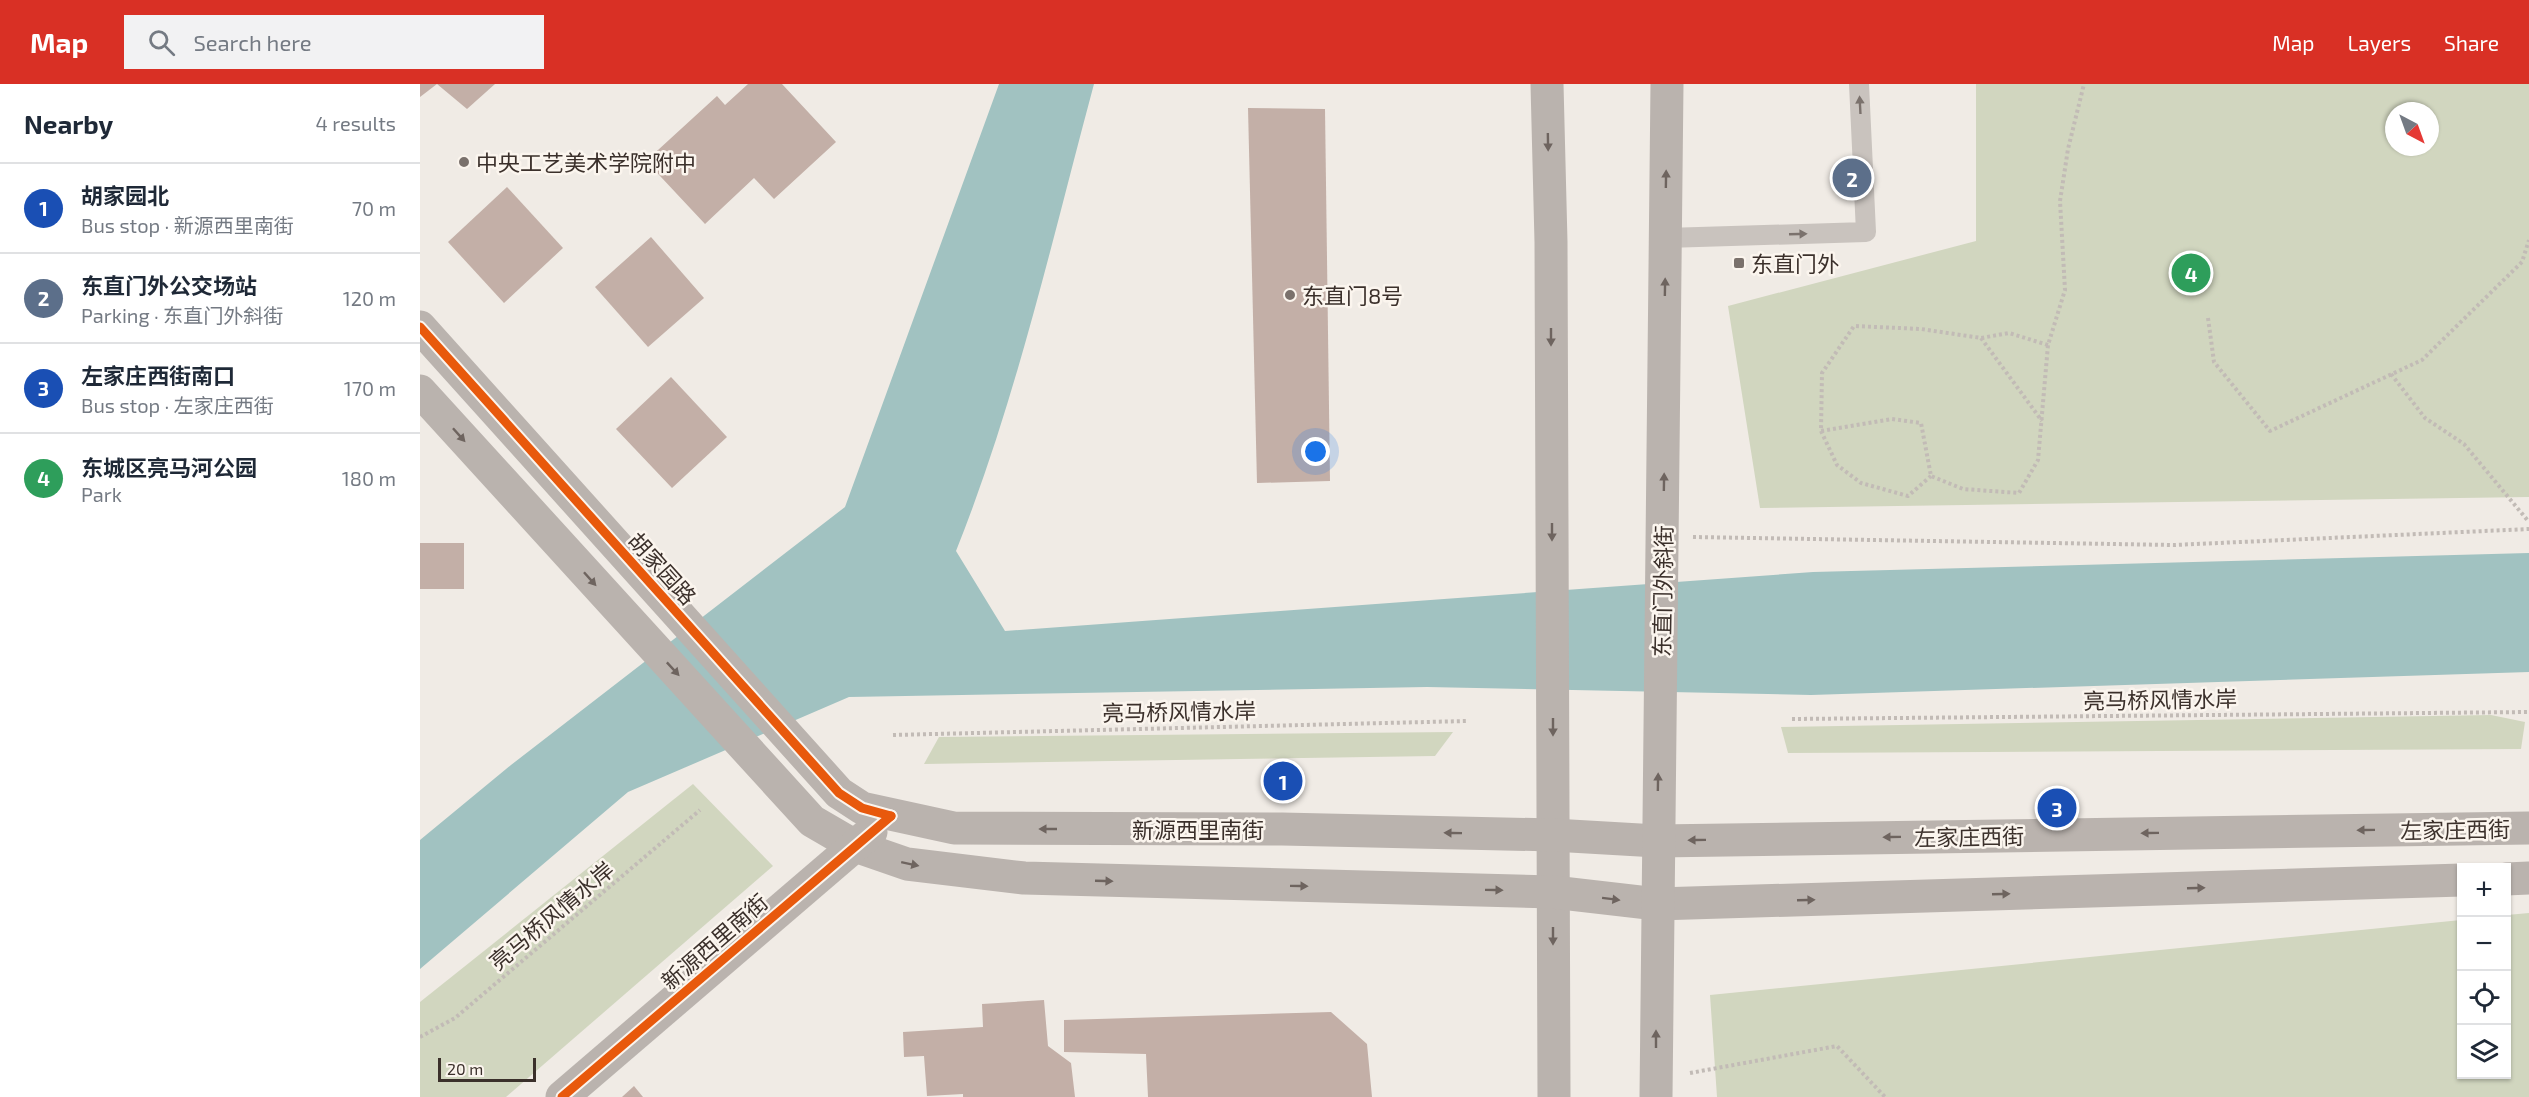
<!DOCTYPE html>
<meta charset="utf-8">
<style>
:root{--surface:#fff;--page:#f2f2f3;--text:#1f2937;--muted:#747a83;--line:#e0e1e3;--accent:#d93025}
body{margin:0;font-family:"Exo 2","Noto Sans SC",sans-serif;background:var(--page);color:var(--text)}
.controls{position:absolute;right:18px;bottom:18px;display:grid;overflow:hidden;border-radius:0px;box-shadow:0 2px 4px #0004}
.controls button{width:54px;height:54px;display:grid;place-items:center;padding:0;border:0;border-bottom:2px solid var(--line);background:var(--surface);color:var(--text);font:30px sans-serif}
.compass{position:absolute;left:1965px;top:18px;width:54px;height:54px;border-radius:50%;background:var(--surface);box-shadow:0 2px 4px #0004;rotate:139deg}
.scale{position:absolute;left:18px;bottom:15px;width:98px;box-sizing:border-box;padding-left:6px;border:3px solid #3b302b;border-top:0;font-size:16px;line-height:21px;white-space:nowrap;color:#3b302b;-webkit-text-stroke:4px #fbf5ee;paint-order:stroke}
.you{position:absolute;left:896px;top:368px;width:21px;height:21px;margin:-15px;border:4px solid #fff;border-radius:50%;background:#1a73e8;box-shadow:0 0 0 9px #1a73e833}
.badge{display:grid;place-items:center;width:39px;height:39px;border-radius:50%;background:var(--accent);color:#fff;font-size:20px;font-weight:700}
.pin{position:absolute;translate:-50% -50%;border:3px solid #fff;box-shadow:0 2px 6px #0006}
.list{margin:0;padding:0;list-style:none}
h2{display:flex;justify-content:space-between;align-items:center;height:78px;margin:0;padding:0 24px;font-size:26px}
h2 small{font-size:20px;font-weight:400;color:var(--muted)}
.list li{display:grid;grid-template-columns:39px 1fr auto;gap:18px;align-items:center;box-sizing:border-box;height:90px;padding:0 24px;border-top:2px solid var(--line)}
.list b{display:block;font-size:22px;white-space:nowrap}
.list p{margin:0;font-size:20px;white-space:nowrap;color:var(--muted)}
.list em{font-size:20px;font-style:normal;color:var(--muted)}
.icon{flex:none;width:33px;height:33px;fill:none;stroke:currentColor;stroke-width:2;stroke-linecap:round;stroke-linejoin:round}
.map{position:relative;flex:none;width:2109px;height:1013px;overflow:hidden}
header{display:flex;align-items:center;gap:36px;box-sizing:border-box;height:84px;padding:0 30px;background:var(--accent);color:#fff}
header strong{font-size:28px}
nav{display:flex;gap:33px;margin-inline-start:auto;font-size:21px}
.search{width:420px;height:54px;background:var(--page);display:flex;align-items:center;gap:15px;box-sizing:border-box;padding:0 21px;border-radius:0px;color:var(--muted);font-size:22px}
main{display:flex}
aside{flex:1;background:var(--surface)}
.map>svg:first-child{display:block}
.green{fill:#d1d6bf;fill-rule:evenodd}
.water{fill:#a1c2c1}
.building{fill:#c3afa7}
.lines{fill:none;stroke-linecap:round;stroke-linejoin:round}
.path{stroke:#c2bbb6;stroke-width:4;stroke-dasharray:3 3;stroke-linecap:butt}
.lane{stroke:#c9c3be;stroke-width:20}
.secondary{stroke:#bab3ae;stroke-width:33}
.cycleway-casing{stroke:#fbf5ee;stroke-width:13}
.cycleway{stroke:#e8590c;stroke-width:9}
.oneway{fill:#7b726d}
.oneway2{fill:#6e645f}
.poi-dot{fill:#7a716c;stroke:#fbf5ee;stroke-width:2}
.labels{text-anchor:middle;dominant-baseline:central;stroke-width:5;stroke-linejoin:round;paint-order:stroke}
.poi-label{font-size:22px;fill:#3b302b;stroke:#fbf5ee;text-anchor:start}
.street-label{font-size:22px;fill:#3b302b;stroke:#fbf5ee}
</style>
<header>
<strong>Map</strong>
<div class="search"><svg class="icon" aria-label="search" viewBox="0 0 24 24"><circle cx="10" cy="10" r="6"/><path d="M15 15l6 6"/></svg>Search here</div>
<nav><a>Map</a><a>Layers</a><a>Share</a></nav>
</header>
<main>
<aside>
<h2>Nearby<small>4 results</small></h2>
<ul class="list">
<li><span class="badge" style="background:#1a4fb4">1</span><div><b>胡家园北</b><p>Bus stop · 新源西里南街</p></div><em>70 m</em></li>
<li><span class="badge" style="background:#5c6f8a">2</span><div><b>东直门外公交场站</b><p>Parking · 东直门外斜街</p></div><em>120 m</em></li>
<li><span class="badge" style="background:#1a4fb4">3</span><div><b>左家庄西街南口</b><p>Bus stop · 左家庄西街</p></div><em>170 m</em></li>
<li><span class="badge" style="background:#2e9e5b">4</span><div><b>东城区亮马河公园</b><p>Park</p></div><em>180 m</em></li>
</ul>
</aside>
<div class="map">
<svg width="2109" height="1013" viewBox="0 0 2109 1013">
<rect width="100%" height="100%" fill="#f0ebe5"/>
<g class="green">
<path d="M1556,0H2109V413L1340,424L1308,222L1556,157ZM1974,27H2010V63H1974Z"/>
<path d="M2071,631L2105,638L2101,665L1368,669L1361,643Z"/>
<path d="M1033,648L1015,672L504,680L519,653Z"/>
<path d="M273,700L353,782L86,1013H0V918Z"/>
<path d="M2109,829V1013H1297L1290,911L2041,836L2042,990H2086L2087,831Z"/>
</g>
<path class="water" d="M579,0H674C632,156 596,317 536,467L585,547L1393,488L2109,469V588L1391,611L1007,603L429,613L208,708L0,885V756L91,681L425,423Z"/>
<g class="building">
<path d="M0,0H17L0,13Z"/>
<path d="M17,0H75L47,25Z"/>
<path d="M328,0H362L416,58L354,115L334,94L285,140L226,77L297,12L305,21Z"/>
<path d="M828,24L905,25L910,397L837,399Z"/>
<path d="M87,103L143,164L84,219L28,158Z"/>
<path d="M231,153L284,214L228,263L175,203Z"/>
<path d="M251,293L307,353L252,404L196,345Z"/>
<rect x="0" y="459" width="44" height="46"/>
<path d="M624,916L628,962L651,979L655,1013H543V1010L507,1012L504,972L484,973L483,948L563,943L562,920Z"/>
<path d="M911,928L947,960L952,1013H728L726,970L644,968V936Z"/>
<path d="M214,1002L223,1013H202Z"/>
</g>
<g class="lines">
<g class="path">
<path d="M1788,234L1794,278L1850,347L2002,276L2102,178L2109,156"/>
<path d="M1561,254L1622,337"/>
<path d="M1628,261L1589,249L1561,254L1501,245L1434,242L1402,289L1401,347L1472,335L1501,339L1511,392L1543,405L1599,409L1618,376L1628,261L1645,206L1640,117L1648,65L1664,0"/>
<path d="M1971,290L2005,334L2044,360L2109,438"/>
<path d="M1401,347L1417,381L1441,399L1488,412L1511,392"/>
<path d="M1273,453L1754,461L2109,445"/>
<path d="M1372,635L2109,628"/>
<path d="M473,651L1047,637"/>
<path d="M0,953L35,934L280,726"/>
<path d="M1270,989L1417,962L1465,1013"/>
</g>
<path class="lane" d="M1246,154L1446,148L1439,0"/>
<g class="secondary">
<path d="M1127,0L1131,158L1134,1013"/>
<path d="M0,243L419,709L442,724L534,744L862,745L1133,751L1237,757L2109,744"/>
<path d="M0,307L392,737L435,762L487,780L604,794L1133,808L1237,820L2042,796"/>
<path d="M2086,795L2109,794"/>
<path d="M142,1013L451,748"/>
<path d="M1236,1013L1247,0"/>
</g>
<defs>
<g id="cycleway">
<path d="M0,243L419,709L442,724L471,732"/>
<path d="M142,1013L471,732"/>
</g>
</defs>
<use href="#cycleway" class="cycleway-casing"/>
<use href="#cycleway" class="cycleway"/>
</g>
<defs><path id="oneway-solid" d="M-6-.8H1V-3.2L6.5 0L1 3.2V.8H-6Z" transform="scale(1.5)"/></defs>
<g class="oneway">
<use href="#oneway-solid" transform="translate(1440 21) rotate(-93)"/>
<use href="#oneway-solid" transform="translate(1378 150) rotate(-2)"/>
</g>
<g class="oneway2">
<use href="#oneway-solid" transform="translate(1128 58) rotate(89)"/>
<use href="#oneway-solid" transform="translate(1246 95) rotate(-89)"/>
<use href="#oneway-solid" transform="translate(1245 203) rotate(-89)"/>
<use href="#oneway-solid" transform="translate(1131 253) rotate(90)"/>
<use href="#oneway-solid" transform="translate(39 351) rotate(48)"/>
<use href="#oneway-solid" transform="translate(1244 398) rotate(-89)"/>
<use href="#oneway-solid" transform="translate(1132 448) rotate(90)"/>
<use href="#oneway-solid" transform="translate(170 495) rotate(48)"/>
<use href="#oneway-solid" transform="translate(253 585) rotate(47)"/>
<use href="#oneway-solid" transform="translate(1133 643) rotate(90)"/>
<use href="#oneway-solid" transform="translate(1238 698) rotate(-89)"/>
<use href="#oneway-solid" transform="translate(628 745) rotate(-180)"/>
<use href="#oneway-solid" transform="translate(1946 746) rotate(179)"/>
<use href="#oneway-solid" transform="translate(1033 749) rotate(-179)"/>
<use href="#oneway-solid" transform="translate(1730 749) rotate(179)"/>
<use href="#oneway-solid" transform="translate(1472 753) rotate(179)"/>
<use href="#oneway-solid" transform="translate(1277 756) rotate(179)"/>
<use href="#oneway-solid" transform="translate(490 780) rotate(12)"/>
<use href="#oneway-solid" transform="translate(684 797) rotate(2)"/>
<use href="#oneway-solid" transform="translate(879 802) rotate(1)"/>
<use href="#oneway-solid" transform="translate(1776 804) rotate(-2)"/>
<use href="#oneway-solid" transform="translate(1074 806) rotate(1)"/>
<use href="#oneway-solid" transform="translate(1581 810) rotate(-2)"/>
<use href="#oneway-solid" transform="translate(1191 815) rotate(7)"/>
<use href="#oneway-solid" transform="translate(1386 816) rotate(-2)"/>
<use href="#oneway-solid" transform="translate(1133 852) rotate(90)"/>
<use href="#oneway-solid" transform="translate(1236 955) rotate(-90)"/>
</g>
<g class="poi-dot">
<circle cx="44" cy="78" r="6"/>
<rect x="1313" y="173" width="12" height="12" rx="3"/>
<circle cx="870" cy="211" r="6"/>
</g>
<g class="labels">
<g class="poi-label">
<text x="56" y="78">中央工艺美术学院附中</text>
<text x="1331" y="179">东直门外</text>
<text x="882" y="211">东直门8号</text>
</g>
<g class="street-label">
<text transform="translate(243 484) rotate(48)">胡家园路</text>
<text transform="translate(1242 507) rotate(-89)">东直门外斜街</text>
<text transform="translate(1740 615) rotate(-1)">亮马桥风情水岸</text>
<text transform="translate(759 627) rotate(-1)">亮马桥风情水岸</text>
<text x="778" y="745">新源西里南街</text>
<text transform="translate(2035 745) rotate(-1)">左家庄西街</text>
<text transform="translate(1549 752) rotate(-1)">左家庄西街</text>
<text transform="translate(131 831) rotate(-40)">亮马桥风情水岸</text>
<text transform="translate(294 857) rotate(-41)">新源西里南街</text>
</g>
</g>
</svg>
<div class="controls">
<button>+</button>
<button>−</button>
<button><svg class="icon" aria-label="locate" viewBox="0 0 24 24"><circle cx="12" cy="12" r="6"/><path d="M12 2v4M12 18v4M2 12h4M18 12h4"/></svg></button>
<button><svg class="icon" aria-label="layers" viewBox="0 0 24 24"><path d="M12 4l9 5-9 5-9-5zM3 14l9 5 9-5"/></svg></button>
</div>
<svg class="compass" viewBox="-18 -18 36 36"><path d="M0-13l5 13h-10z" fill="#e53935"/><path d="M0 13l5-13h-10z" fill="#747a83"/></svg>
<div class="scale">20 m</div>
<div class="you"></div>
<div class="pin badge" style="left:863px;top:697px;background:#1a4fb4">1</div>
<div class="pin badge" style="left:1432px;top:94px;background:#5c6f8a">2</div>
<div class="pin badge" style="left:1637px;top:724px;background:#1a4fb4">3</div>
<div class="pin badge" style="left:1771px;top:189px;background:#2e9e5b">4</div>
</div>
</main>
